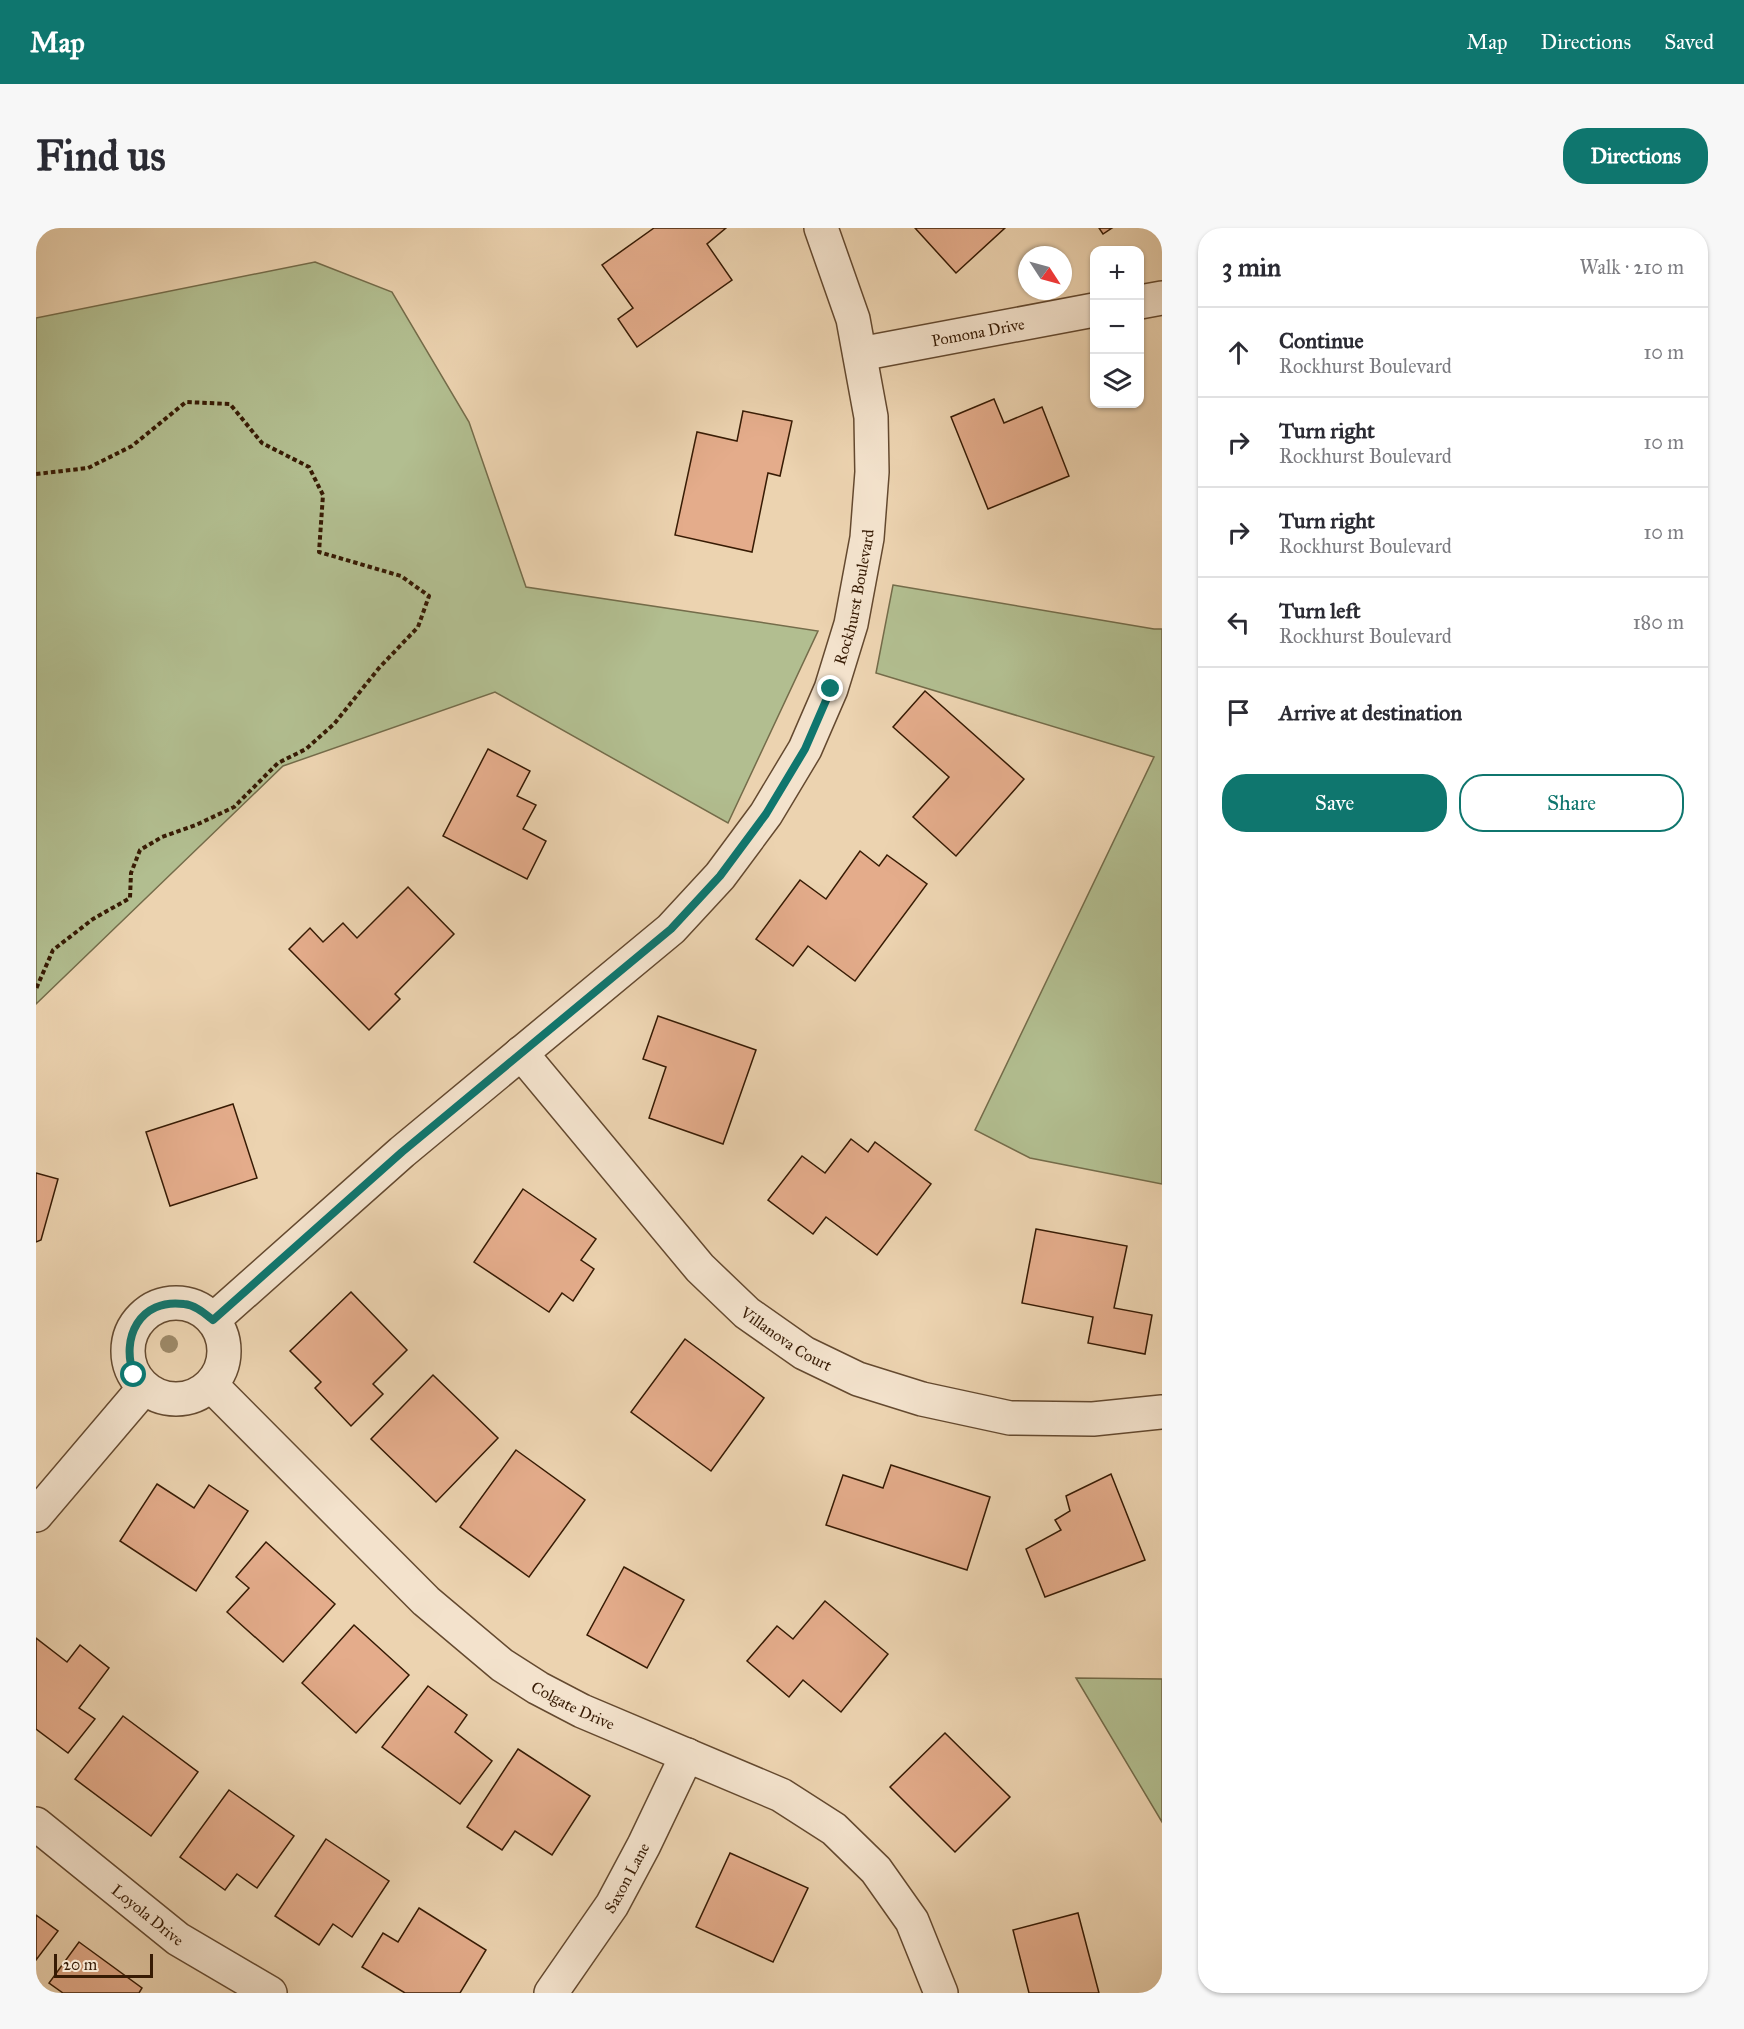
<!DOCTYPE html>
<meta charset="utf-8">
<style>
:root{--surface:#fff;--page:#f7f7f7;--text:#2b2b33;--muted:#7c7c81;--line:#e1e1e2;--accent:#0f766e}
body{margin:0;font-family:"IM FELL Great Primer",serif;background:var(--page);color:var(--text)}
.controls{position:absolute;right:18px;top:18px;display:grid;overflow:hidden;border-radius:12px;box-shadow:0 2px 4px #0004}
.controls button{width:54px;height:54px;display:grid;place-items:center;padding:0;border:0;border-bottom:2px solid var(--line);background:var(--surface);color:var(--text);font:30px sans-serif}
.compass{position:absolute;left:982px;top:18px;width:54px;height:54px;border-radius:50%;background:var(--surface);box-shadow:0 2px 4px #0004;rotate:126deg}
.scale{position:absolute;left:18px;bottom:15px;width:99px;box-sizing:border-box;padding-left:6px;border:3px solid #371b04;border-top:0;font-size:16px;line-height:21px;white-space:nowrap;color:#371b04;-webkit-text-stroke:4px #f3e2cc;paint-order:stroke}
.stop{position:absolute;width:18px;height:18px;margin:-14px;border:4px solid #0f766e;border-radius:50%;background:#fff}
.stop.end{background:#0f766e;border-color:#fff;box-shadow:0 2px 6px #0008}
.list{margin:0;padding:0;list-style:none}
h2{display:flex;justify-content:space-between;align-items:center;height:78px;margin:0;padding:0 24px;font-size:26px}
h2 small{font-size:20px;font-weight:400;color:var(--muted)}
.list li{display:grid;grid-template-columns:39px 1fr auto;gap:18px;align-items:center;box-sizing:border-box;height:90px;padding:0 24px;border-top:2px solid var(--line)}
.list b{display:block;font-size:22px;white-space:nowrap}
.list p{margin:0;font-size:20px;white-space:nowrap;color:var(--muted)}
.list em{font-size:20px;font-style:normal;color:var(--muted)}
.actions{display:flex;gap:12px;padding:18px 24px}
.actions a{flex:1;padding:14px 0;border:2px solid var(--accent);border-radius:24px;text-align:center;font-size:21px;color:var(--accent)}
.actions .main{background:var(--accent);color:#fff}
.icon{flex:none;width:33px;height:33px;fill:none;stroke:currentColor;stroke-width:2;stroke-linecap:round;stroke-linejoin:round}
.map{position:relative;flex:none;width:1126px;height:1765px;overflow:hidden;border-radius:24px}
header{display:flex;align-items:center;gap:36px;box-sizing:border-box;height:84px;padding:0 30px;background:var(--accent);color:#fff}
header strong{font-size:28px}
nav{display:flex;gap:33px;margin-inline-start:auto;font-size:21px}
.intro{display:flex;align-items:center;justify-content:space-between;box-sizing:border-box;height:144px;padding:0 36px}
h1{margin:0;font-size:42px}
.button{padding:15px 27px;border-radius:24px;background:var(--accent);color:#fff;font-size:21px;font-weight:700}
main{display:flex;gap:36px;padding:0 36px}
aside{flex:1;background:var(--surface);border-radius:24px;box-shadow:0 2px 4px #0004}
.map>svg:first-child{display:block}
.green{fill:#b2be90;stroke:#746c4a;stroke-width:1.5}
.building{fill:#e4ac8b;stroke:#371b04;stroke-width:1.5}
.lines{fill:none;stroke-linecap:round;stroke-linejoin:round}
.minor-casing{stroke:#64492f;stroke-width:36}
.path{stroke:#371b04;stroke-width:4;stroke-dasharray:4.5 3;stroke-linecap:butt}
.minor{stroke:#f3e2cc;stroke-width:33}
.tree{fill:#9d8968}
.route{stroke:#0f766e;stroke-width:8}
.labels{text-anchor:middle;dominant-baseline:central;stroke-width:4.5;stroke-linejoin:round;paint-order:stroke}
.street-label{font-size:16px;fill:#371b04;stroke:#f3e2cc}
</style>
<header>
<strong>Map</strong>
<nav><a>Map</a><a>Directions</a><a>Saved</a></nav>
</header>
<div class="intro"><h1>Find us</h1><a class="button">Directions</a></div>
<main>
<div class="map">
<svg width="1126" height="1765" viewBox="0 0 1126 1765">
<rect width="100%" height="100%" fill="#ecd3b0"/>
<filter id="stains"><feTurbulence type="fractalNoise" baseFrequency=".00333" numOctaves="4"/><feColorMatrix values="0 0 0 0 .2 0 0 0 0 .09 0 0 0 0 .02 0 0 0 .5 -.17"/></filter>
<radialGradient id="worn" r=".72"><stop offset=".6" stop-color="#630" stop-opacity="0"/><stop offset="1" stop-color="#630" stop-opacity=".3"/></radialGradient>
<g class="green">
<path d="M279,34L356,64L433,194L490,359L782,403L692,595L459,464L247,538L0,776V90Z"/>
<path d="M857,357L1118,401H1126V956L994,930L939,902L1118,529L840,445Z"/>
<path d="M1040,1450L1126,1451V1594Z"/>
</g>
<g class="building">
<path d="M618,0H690L671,16L696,52L601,119L582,91L597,80L566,37Z"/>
<path d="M879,0H969L920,45Z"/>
<path d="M1063,0H1076L1067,6Z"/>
<path d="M958,171L968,195L1006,179L1033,248L952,281L915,189Z"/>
<path d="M707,183L756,193L744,248L732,245L716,324L639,307L661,204L701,213Z"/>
<path d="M889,463L988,551L920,628L877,589L913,549L857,499Z"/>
<path d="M452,521L494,543L481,568L500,577L487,601L510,613L491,651L407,608Z"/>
<path d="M824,623L843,638L851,627L891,656L819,753L772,718L757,738L720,711L764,652L790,671Z"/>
<path d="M372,659L418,706L359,766L364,771L333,802L253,721L274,700L287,714L307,695L321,710Z"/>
<path d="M622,788L720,822L687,916L613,890L630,839L607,831Z"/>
<path d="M197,876L221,950L134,978L110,904Z"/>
<path d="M815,911L832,924L839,914L895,956L841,1027L790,989L777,1006L732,972L766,928L789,945Z"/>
<path d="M0,945L22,951L5,1012L0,1014Z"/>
<path d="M487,961L560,1011L545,1032L558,1041L537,1073L526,1065L513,1084L438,1034Z"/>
<path d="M1000,1001L1091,1018L1078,1080L1116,1087L1109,1126L1052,1115L1057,1089L986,1075Z"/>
<path d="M315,1064L371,1122L337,1156L347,1166L315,1198L279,1160L285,1154L254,1123Z"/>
<path d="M649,1111L728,1170L675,1243L595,1184Z"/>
<path d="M397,1147L462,1210L400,1274L335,1211Z"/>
<path d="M480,1222L549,1272L493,1349L424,1299Z"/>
<path d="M855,1237L954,1269L931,1342L790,1297L807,1247L847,1260Z"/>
<path d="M1075,1246L1109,1332L1009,1369L990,1321L1025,1302L1019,1292L1034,1283L1030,1268Z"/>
<path d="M121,1256L158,1280L173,1257L212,1283L160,1363L84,1313Z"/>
<path d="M230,1314L299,1376L247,1434L191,1384L213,1360L200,1349Z"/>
<path d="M588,1339L648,1372L611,1440L551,1407Z"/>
<path d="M789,1373L852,1426L805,1484L767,1452L753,1469L711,1433L741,1398L757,1411Z"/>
<path d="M318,1397L373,1447L320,1505L266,1455Z"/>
<path d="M0,1410L31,1434L44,1417L73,1440L43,1480L59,1491L32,1525L0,1501Z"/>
<path d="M392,1458L431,1487L419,1504L456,1533L424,1576L346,1519Z"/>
<path d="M87,1488L162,1544L115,1608L39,1551Z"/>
<path d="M909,1505L974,1569L919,1624L854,1559Z"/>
<path d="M482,1521L554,1568L516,1627L479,1603L466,1622L431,1599Z"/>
<path d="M193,1562L258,1608L221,1660L201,1646L189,1662L144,1629Z"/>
<path d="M290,1611L353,1653L316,1709L297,1696L283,1717L239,1688Z"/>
<path d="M694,1625L772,1660L737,1734L660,1699Z"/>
<path d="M383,1680L450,1722L424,1765H369L326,1739L347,1705L362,1714Z"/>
<path d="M1042,1685L1063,1765H993L977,1702Z"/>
<path d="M0,1687L22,1703L0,1732Z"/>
<path d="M43,1714L106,1760L103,1765H27L13,1755Z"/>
</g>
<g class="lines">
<defs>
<g id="minor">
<path d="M1104,74L1126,70"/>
<path id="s1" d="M824,126L1058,82"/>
<path id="s2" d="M485,825L664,1040L711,1085L768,1125L822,1151L886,1171L974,1190L1057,1191L1126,1184"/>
<circle cx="140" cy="1123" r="48"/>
<path id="s3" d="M177,1092L366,924L635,701L684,648L730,586L769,521L795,461L815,396L831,310L836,244L835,189L817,91L785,0"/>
<path id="s4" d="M175,1157L390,1373L466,1437L502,1460L546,1483L745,1567L798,1601L840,1642L876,1693L905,1765"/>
<path d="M0,1287L108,1160"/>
<path id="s5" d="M0,1596L142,1711L234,1765"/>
<path id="s6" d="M515,1765L576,1677L608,1617L651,1527"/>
</g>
</defs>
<use href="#minor" class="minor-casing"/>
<path class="path" d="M0,246L52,240L96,218L150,174L194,176L226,215L273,239L287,267L283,324L365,348L393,368L382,399L343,440L298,496L270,521L242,535L198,579L160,597L126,609L104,622L95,645L94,670L57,691L17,722L0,761"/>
<use href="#minor" class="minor"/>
</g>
<circle class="tree" cx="133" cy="1116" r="9"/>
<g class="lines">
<path class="route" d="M98,1147C84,1110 104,1070 148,1076C159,1077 168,1085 177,1092L366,924L635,701L684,648L730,586L769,521L795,461"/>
</g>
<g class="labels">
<g class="street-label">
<text stroke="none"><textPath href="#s1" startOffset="120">Pomona Drive</textPath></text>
<text stroke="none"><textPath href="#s3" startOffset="988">Rockhurst Boulevard</textPath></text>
<text stroke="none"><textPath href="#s2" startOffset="392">Villanova Court</textPath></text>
<text stroke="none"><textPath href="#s4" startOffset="486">Colgate Drive</textPath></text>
<text stroke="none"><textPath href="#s6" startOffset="138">Saxon Lane</textPath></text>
<text stroke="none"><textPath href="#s5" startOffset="144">Loyola Drive</textPath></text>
</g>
</g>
<rect width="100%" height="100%" filter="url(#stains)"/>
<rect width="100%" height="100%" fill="url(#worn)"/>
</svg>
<div class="controls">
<button>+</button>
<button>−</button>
<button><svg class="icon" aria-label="layers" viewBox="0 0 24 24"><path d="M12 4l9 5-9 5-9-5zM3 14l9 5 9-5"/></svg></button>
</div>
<svg class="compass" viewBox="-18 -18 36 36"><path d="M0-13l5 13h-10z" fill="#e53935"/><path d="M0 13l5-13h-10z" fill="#7c7c81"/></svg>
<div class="scale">20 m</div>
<div class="stop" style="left:98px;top:1147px"></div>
<div class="stop end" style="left:795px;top:461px"></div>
</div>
<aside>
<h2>3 min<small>Walk · 210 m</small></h2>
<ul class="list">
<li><svg class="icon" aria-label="ahead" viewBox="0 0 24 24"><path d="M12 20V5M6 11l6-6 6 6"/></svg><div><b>Continue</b><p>Rockhurst Boulevard</p></div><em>10 m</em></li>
<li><svg class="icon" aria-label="right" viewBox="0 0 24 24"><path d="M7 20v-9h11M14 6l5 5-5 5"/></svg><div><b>Turn right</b><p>Rockhurst Boulevard</p></div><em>10 m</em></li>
<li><svg class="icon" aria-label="right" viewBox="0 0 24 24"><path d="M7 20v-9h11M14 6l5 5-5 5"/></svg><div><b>Turn right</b><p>Rockhurst Boulevard</p></div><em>10 m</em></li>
<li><svg class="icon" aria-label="left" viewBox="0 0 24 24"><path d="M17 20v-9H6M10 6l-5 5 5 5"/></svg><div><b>Turn left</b><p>Rockhurst Boulevard</p></div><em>180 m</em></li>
<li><svg class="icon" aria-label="arrive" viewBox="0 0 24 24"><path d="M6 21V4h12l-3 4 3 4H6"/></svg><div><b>Arrive at destination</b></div></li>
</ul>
<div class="actions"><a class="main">Save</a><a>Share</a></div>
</aside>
</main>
